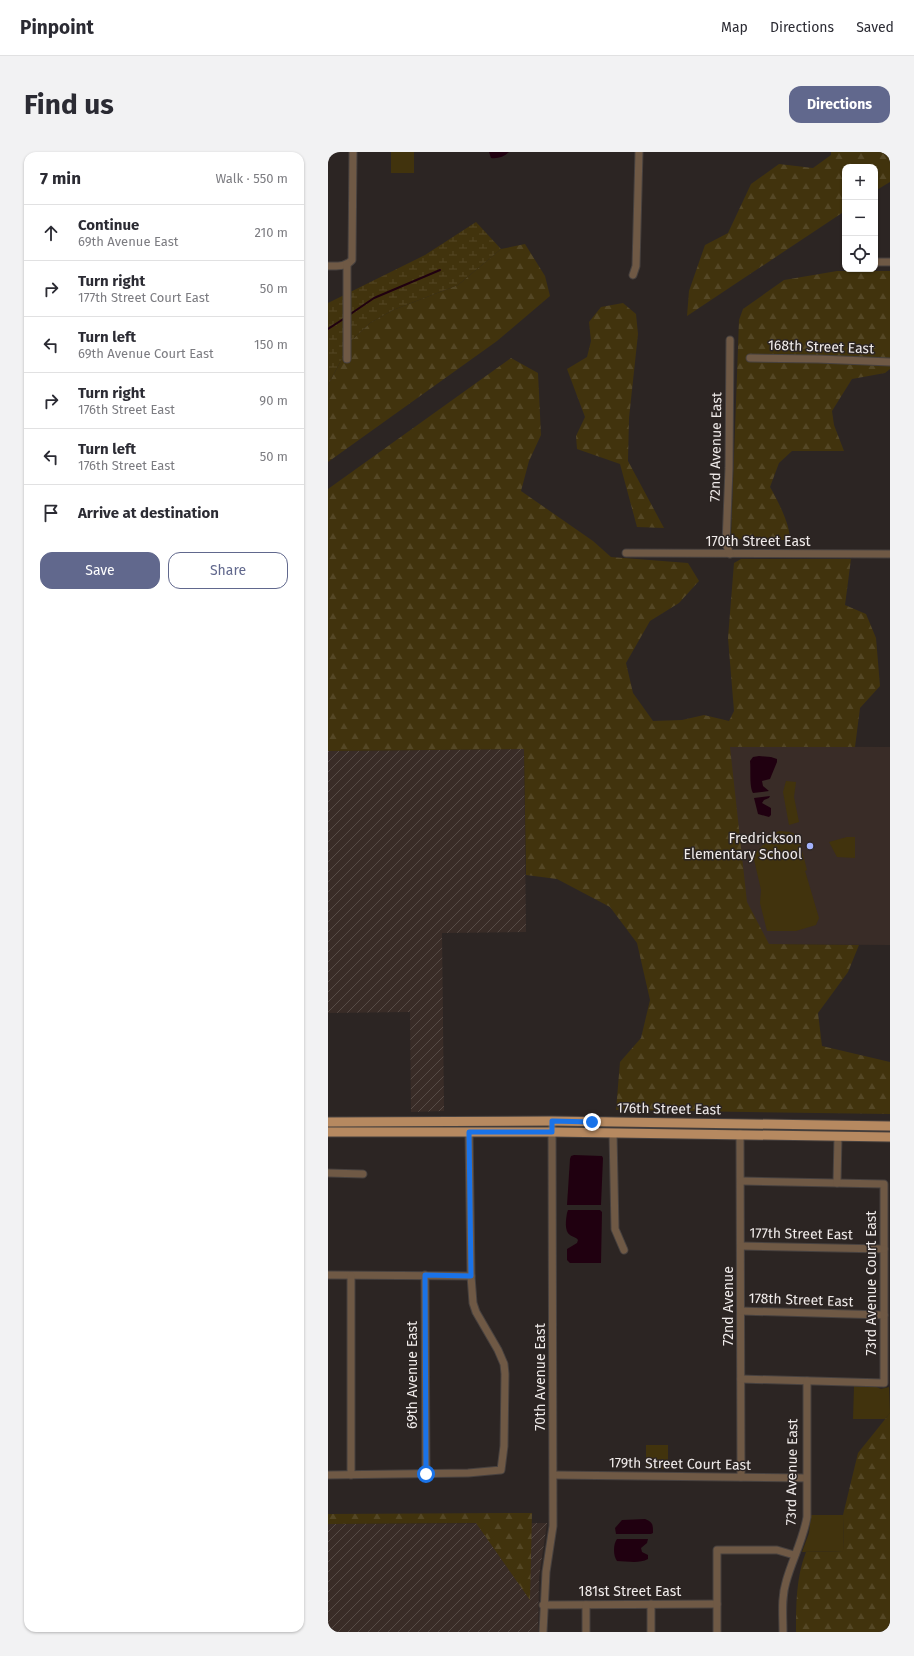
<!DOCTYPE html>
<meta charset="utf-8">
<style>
:root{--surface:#fff;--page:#f2f2f3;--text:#2b2b33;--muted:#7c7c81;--line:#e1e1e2;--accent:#61688d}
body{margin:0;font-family:"Fira Sans",sans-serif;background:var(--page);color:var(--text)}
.controls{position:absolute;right:12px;top:12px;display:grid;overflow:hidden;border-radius:8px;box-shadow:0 1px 3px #0004}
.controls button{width:36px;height:36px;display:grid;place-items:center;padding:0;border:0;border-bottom:1px solid var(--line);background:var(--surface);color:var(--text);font:20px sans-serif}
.stop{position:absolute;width:12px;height:12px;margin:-9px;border:3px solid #1a73e8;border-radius:50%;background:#fff}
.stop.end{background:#1a73e8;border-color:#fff;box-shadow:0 1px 4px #0008}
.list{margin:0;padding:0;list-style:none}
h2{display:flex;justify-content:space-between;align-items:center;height:52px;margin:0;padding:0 16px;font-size:17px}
h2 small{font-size:13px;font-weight:400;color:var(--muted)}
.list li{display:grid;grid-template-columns:26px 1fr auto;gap:12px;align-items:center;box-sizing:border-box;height:56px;padding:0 16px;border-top:1px solid var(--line)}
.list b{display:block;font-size:15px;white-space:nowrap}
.list p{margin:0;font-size:13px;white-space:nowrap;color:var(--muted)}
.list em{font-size:13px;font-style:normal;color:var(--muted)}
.actions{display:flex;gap:8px;padding:12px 16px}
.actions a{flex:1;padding:9px 0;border:1px solid var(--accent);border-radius:12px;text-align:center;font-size:14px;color:var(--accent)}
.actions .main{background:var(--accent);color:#fff}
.icon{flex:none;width:22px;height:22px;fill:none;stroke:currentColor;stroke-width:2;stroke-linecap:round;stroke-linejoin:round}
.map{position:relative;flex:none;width:562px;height:1480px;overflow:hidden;border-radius:12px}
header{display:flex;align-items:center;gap:24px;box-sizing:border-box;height:56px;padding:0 20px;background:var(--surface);border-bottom:1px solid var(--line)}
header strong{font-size:19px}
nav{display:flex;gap:22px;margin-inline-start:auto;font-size:14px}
.intro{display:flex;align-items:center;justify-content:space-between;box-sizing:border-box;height:96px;padding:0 24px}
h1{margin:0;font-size:28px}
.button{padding:10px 18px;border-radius:12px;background:var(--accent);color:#fff;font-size:14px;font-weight:700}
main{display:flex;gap:24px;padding:0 24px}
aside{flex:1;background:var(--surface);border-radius:12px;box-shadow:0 1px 3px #0004}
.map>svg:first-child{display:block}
.built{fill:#392c27}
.industrial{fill:url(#industrial-furrows)}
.green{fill:#41330d}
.forest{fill:url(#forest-firs)}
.wetland{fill:url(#wetland-marsh)}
.water{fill:#200010}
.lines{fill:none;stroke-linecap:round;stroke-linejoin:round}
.stream{stroke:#200010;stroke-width:2}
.minor-casing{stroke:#47413f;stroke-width:9}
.major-casing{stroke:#47413f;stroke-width:11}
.minor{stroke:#6f5945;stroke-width:7}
.major{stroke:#b68960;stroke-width:9}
.route{stroke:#1a73e8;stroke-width:5}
.poi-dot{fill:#a3b2fc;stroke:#2c2523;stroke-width:1.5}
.labels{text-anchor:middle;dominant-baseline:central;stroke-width:3;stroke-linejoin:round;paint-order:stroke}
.street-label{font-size:14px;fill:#f0ebea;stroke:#2c2523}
.poi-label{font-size:14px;fill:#f0ebea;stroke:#2c2523;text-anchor:end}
</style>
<header>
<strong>Pinpoint</strong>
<nav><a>Map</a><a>Directions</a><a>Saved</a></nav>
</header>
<div class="intro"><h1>Find us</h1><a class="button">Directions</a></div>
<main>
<aside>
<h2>7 min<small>Walk · 550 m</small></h2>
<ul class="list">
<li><svg class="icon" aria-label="ahead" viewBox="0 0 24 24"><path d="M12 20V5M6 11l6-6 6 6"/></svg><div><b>Continue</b><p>69th Avenue East</p></div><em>210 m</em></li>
<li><svg class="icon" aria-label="right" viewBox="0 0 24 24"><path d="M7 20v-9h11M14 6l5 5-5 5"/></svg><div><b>Turn right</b><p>177th Street Court East</p></div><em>50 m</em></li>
<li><svg class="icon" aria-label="left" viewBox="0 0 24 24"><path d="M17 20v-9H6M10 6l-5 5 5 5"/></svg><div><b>Turn left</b><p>69th Avenue Court East</p></div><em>150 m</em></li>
<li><svg class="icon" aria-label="right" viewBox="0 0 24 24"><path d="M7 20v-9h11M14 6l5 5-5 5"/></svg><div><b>Turn right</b><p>176th Street East</p></div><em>90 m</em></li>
<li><svg class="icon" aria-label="left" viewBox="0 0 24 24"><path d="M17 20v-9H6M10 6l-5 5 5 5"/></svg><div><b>Turn left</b><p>176th Street East</p></div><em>50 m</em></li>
<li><svg class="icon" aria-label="arrive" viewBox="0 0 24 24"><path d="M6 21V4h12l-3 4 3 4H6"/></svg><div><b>Arrive at destination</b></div></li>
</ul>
<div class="actions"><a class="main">Save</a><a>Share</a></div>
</aside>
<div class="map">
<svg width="562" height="1480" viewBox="0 0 562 1480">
<defs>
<pattern id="industrial-furrows" width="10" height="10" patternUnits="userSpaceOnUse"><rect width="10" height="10" fill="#392c27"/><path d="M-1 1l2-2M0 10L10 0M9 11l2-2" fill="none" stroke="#564b46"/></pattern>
<pattern id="forest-firs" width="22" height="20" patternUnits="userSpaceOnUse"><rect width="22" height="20" fill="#41330d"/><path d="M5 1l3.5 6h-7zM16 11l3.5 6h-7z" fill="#544725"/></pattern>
<pattern id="wetland-marsh" width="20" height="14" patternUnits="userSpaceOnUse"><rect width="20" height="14" fill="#41330d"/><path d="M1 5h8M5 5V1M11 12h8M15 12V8" fill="none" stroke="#544725"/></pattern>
</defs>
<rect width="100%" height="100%" fill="#2c2523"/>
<path class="built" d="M402,594L562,595V793L401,792Z"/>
<g class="industrial">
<path d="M196,597L198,780L114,781L116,959L83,960L82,860L0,861V599Z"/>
<path d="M219,1371L211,1425L210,1480H0V1372Z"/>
</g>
<g class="green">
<rect x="63" y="0" width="23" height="21"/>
<path d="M458,629L468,630L466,645L471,670L461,673L455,640Z"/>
<path d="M451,679L462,680L470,683L479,718L477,719L478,722L491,766L488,773L468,779H439L432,751L433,738L425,703L447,681Z"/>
<path d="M519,685H527V706L509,705L501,690Z"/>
<path d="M526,1234H546L553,1237L561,1235L562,1261L557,1267H525Z"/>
<rect x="318" y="1293" width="22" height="24"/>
<path d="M483,1363H515L516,1399L474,1400L481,1381Z"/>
</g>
<g class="forest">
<path d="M503,0H562V30L547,39V15H517V59L359,164L361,139L377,93L400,81L423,32L451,12L485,16L503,3Z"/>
<path d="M197,92L217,124L222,144L169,189L0,310V233L24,188L42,171L65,158L130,133L173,97Z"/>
<path d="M509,119H562V217L557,221L524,227L504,259L506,273L516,299H464L451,311L442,335C450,349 462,372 462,388L403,387L411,168L415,157L456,128Z"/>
<path d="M295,151L308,162L310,182L301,266L300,309L336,376L309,375L292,312L249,297L248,284L257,265L239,217L259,205L263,189L261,170L273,155Z"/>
<path d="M183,206L210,221L213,283L201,309L193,339L265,389L283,405L360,411L371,429L351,451L322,469L298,511L305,541L325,569L354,568L376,563L401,569L406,559L400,486L406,411L413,407H523L517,453L538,462L548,486L552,534L532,556L527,595H402L419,750L441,792L531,793L520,820L490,861L494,894L562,910V962L288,958L292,910L313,886L322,848L309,791L282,755L229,727L198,723L196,597L0,599V337Z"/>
<path d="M562,1261V1480H468C468,1453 468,1425 478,1400L516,1399L515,1363L530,1301Z"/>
<path d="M204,1361L202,1448L148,1371L0,1372V1362Z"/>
</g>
<path class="wetland" d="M148,70L173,97L130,133L65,158L42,171L24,188L0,233V151L97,103Z"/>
<g class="water">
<path d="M161,0H181C176,5 169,7 163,6Z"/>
<path d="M431,604L443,605L449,607V610L442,627L434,629L435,634L441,639L425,641C421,635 423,617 422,609L425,605Z"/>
<path d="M442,644L441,646L436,648L434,651L443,656V663L441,665L430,662L426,646Z"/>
<path d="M246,1003L274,1004L275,1006L273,1053H239L242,1007L243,1004Z"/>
<path d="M240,1058H272L274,1060L273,1111H242L239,1108V1097L249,1091L250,1088C248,1085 245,1085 242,1083C236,1079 238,1067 239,1061Z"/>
<path d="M317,1367C325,1370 325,1373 325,1381L323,1382H288L287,1376L294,1368Z"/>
<path d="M289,1387H320L319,1391L313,1396L314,1400L320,1403V1407C311,1412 298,1409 289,1409C285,1404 285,1392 289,1387Z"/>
</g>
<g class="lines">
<g class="stream">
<path d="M21,163L46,146L112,118"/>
<path d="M0,177L17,166"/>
</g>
<defs>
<g id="minor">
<path d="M547,110H562"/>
<path d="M0,114C9,114 18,115 24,108L25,0"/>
<path d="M305,123L308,114L311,0"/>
<path d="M422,206L490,207L562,210"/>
<path d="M19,207V112"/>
<path d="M298,401L562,402"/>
<path d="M402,402L398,392L401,316L402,188"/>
<path d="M285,981L287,1077L296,1098"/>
<path d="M412,982L413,1325"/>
<path d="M0,1021L35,1022"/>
<path d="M413,1029L556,1032V1231L413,1227"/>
<path d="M509,1031L510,984"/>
<path d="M413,1094L556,1097"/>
<path d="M0,1123L143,1124"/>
<path d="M97,1123L98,1322"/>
<path d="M23,1124V1323"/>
<path d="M413,1159L556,1163"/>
<path d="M0,1323L140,1321L173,1318L176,1294L177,1222L176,1212L170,1198L148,1160L145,1151L143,1124L141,980"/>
<path d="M226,1323L478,1326"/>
<path d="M323,1452V1480"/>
<path d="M215,1453L389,1452"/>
<path d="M258,1453V1480"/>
<path d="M215,1480L218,1420L225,1374L224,969"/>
<path d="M389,1480V1398H449L466,1403"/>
<path d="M455,1480C455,1463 453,1446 458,1430C464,1408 475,1388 479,1365V1229"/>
</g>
<g id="major">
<path d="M0,970L224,969L562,974"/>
<path d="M0,980H224L562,985"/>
</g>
</defs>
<use href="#minor" class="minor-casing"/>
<use href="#major" class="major-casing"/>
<use href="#minor" class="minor"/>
<use href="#major" class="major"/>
</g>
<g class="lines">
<path class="route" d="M98,1322L97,1123L143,1124L141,980H224V969L264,970"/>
</g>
<circle class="poi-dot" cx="482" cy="694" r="4"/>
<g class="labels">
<g class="street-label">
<text transform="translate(493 195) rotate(2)">168th Street East</text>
<text transform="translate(388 295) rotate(-89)">72nd Avenue East</text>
<text x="430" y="389">170th Street East</text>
<text transform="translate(341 957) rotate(1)">176th Street East</text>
<text transform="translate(473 1082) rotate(1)">177th Street East</text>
<text transform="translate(543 1131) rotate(-90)">73rd Avenue Court East</text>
<text transform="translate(473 1148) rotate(2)">178th Street East</text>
<text transform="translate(400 1154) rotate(-90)">72nd Avenue</text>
<text transform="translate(84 1223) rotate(-90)">69th Avenue East</text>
<text transform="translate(212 1225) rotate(-90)">70th Avenue East</text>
<text transform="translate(352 1312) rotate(1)">179th Street Court East</text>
<text transform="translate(464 1320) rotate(-89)">73rd Avenue East</text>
<text x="302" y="1439">181st Street East</text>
</g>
<g class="poi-label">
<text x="474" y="686">Fredrickson<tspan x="474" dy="16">Elementary School</tspan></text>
</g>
</g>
</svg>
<div class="controls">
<button>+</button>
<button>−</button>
<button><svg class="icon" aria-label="locate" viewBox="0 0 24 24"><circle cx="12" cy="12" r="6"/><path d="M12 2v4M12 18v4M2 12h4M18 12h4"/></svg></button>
</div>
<div class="stop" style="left:98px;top:1322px"></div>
<div class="stop end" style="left:264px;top:970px"></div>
</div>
</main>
